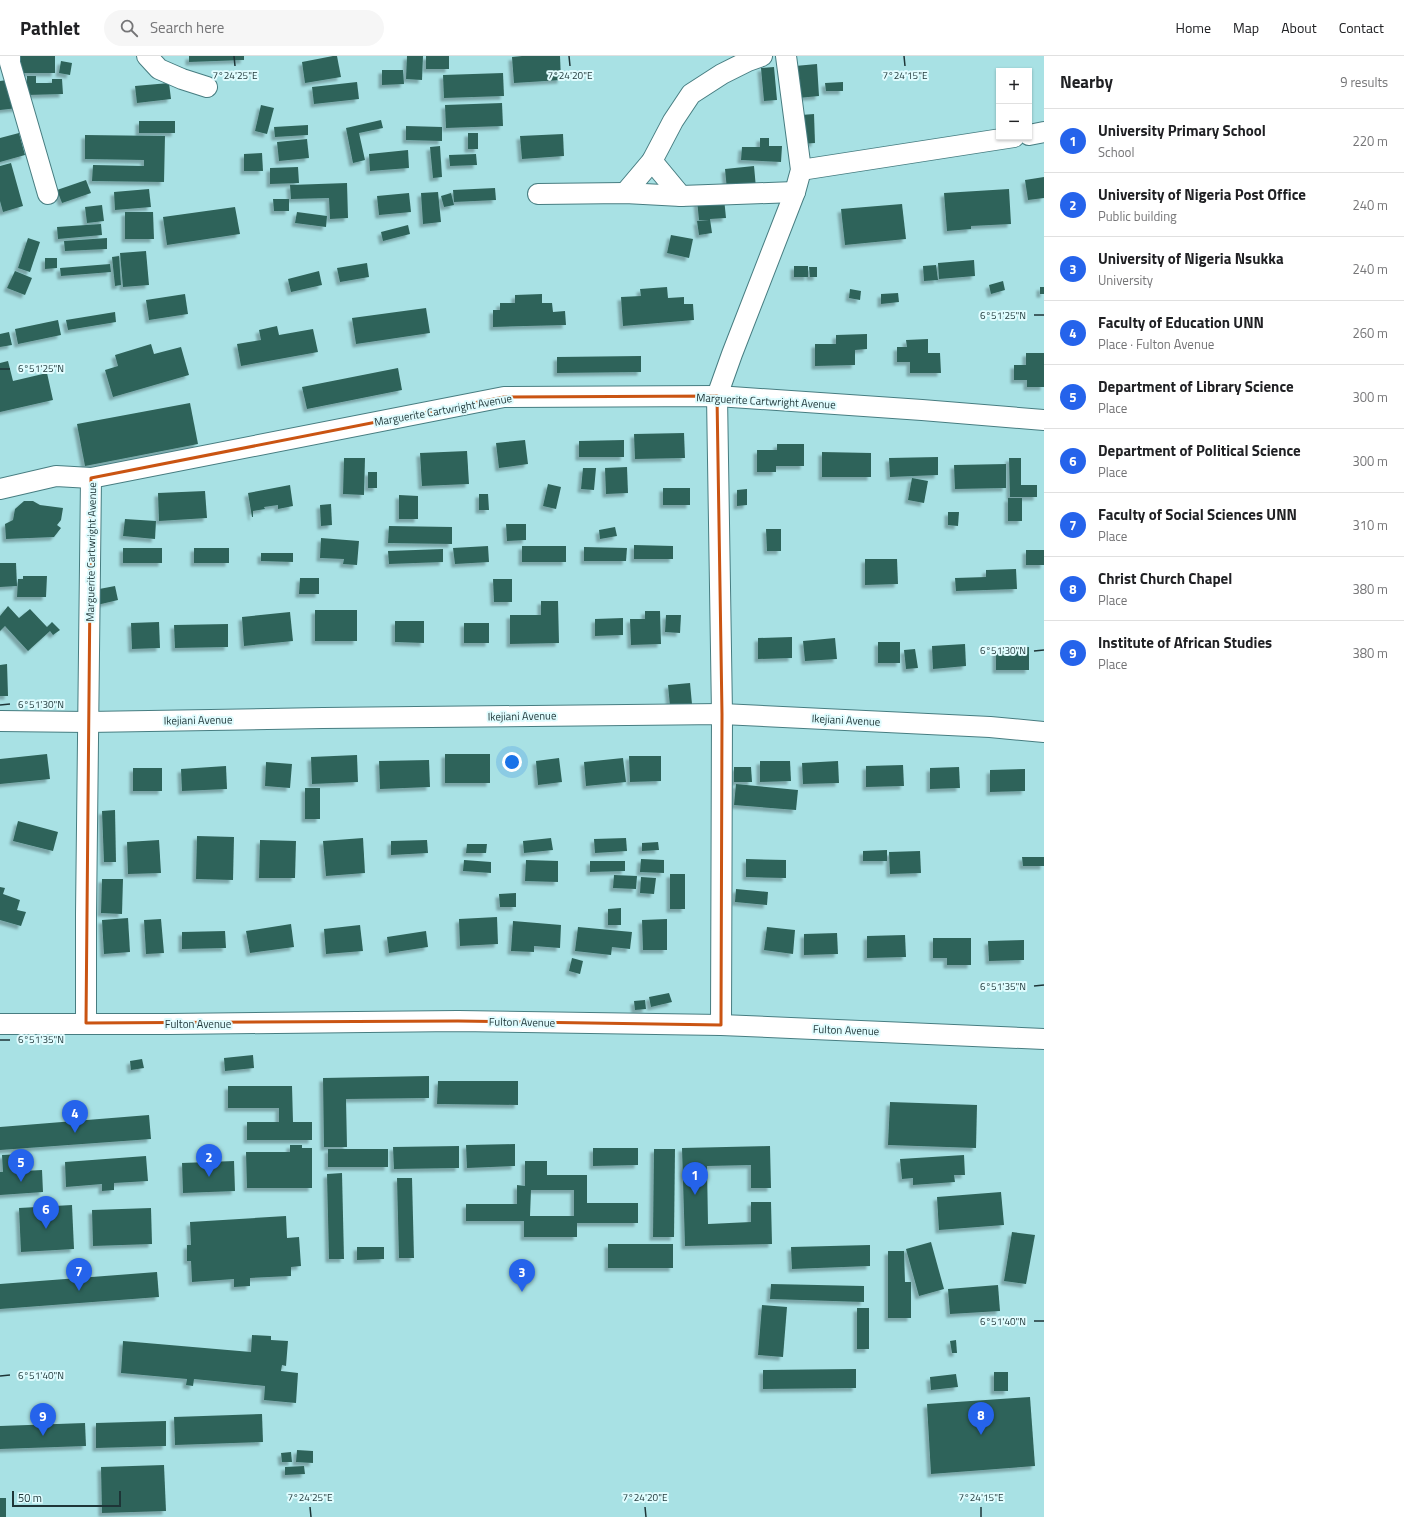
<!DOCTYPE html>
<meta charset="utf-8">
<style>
:root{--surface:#fff;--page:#f6f6f6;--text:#202124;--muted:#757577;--line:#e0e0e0;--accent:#2563eb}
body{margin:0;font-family:"Titillium Web",sans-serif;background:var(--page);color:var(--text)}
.controls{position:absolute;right:12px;top:12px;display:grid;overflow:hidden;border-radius:0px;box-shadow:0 1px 3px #0004}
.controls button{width:36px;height:36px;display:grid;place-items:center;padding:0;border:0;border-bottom:1px solid var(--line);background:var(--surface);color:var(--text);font:20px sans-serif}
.scale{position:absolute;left:12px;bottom:10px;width:109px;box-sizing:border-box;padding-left:4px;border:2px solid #1e3537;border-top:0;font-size:11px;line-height:14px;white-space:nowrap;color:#1e3537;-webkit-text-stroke:3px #e0fcfe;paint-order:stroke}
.you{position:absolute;left:512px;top:706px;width:14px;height:14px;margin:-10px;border:3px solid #fff;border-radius:50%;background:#1a73e8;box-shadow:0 0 0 6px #1a73e833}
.badge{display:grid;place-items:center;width:26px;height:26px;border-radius:50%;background:var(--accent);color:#fff;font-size:13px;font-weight:700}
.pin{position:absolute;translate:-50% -33px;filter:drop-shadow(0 1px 2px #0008)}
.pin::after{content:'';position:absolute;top:21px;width:14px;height:12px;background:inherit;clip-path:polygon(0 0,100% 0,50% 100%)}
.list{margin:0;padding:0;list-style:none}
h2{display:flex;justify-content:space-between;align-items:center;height:52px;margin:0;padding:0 16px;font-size:17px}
h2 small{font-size:13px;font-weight:400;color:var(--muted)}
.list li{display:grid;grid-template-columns:26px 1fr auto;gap:12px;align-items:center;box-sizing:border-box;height:64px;padding:0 16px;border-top:1px solid var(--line)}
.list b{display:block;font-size:15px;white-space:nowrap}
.list p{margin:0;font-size:13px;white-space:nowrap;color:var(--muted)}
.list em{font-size:13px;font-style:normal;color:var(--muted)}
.icon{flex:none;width:22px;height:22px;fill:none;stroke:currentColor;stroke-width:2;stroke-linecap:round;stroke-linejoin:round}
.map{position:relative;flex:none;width:1044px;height:1461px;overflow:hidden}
header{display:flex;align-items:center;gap:24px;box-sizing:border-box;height:56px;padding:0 20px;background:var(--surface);border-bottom:1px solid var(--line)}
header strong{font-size:19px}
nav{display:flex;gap:22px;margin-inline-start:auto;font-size:14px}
.search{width:280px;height:36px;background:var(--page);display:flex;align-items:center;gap:10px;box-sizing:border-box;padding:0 14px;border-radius:22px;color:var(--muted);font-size:15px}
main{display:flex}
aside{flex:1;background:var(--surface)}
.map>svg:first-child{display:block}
.building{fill:#2f635a;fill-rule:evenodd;filter:url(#shadow)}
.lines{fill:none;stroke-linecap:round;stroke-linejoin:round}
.minor-casing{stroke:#477d81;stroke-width:22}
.minor{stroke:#fff;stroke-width:20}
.marked{fill:none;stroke:#ca5412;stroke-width:3;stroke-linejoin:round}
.ticks{fill:none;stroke:#1e3537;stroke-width:1.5}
.labels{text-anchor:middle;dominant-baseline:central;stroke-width:4;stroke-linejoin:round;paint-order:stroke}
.street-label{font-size:11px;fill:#1e3537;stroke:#e0fcfe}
.ticks-label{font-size:10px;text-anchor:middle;fill:#1e3537;stroke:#e0fcfe;stroke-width:4;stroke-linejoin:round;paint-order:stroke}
</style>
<header>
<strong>Pathlet</strong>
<div class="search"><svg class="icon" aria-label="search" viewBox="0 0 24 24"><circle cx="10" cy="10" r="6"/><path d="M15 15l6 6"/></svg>Search here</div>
<nav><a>Home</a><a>Map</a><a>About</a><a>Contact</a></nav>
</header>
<main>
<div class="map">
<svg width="1044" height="1461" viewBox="0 0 1044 1461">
<defs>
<filter id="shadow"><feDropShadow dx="-3.5" dy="3.5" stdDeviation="1" flood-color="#0004"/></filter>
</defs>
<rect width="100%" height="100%" fill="#a8e1e4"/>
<g class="building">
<rect x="21" y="0" width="34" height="17"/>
<path d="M189,0H244V4L189,6Z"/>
<path d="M333,0H337L341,21L305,27L302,6Z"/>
<path d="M407,0H423L422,24L406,23Z"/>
<rect x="426" y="0" width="23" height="13"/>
<path d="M522,0H560L561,24L514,27L512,1Z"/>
<path d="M61,5L72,7L70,19L59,17Z"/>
<path d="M817,8L819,40L798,42L795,10Z"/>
<path d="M774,11L777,44L764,45L761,12Z"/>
<path d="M382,14H403L404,28L382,29Z"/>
<path d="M503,17L504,40L444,42L443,19Z"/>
<path d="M27,20H36V27H52V23H62L63,38L27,39Z"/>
<path d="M14,23L18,52L0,54V25Z"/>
<path d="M357,26L359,43L314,48L312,31Z"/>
<path d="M843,26V35H826L825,27Z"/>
<path d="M169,27L171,43L137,47L135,30Z"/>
<path d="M502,47L503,70L446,72L445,49Z"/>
<path d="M261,49L274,52L267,78L255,75Z"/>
<path d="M814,58L815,87L801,88V59Z"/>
<path d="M381,64L383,72L359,77L365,104L353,107L346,72Z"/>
<rect x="139" y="65" width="36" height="12"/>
<path d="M308,69V79L275,81L274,71Z"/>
<path d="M406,70L442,71V85L406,84Z"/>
<path d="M19,77L25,99L0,106V82Z"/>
<rect x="468" y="77" width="10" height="16"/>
<path d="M563,78L564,100L522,103L520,80Z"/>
<path d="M85,79L165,80L164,126L92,125L93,109L144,110V104L85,103Z"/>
<path d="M760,82H769V90H782L781,106L741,104L742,91H760Z"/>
<path d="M307,83L309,102L279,105L277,86Z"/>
<path d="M440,90L442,121L433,122L430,91Z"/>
<path d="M408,94L409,112L370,115L369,98Z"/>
<path d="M262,97L263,115H244V98Z"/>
<path d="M476,98L477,109L450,110L449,99Z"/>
<path d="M11,107L23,150L3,156L0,145V110Z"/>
<path d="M754,110L756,132L727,134L725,113Z"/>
<path d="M298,111L299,127L270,128V112Z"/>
<path d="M1044,121V142L1028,144L1025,124Z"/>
<path d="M86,124L91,137L62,147L57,134Z"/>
<path d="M347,127L348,162L330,163L329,142L291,143L290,129Z"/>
<path d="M495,132L496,144L454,146L453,134Z"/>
<path d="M149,133L151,151L115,154L114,136Z"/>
<path d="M1009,133L1011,168L971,170V173L947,175L944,137Z"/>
<path d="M438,136L441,166L423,168L421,137Z"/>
<path d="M409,137L411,156L379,159L377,140Z"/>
<path d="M451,137L454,149L444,151L441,140Z"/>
<path d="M724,142L726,162L710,163L712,177L699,179L697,165L709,164H699L697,144Z"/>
<path d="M273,143H289V155H274Z"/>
<path d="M902,148L906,183L845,189L841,153Z"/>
<path d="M102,149L104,165L87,167L85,151Z"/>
<path d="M235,151L240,178L167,189L163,161Z"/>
<path d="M125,156H153L154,183H125Z"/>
<path d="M297,156L327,160L326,171L295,167Z"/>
<path d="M101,168L102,179L58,183L57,171Z"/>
<path d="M408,169L410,178L383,185L381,176Z"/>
<path d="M671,179L693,183L689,202L667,197Z"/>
<path d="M28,182L40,186L30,216L18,212Z"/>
<path d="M107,182V193L65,195L64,185Z"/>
<path d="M146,195L149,229L123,231L120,197Z"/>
<path d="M119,200L121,229L115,230L112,201Z"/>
<path d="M45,202H57V212L45,213Z"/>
<path d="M974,204L975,220L939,223L938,207Z"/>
<path d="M367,207L369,221L340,226L337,212Z"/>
<path d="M110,208L111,216L61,220L60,212Z"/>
<path d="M936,209L938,224L924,225L923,210Z"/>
<rect x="794" y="210" width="14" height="11"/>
<path d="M809,211H817V221H810Z"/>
<path d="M15,215L32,222L25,239L7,232Z"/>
<path d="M319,215L322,229L291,236L288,223Z"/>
<path d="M1003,225L1005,234L991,238L989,229Z"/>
<path d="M667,231L668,242L684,241V248H693L694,264L623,270L621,241L641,240L640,233Z"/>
<rect x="1040" y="231" width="4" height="7"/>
<path d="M850,233L861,235L860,244L849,242Z"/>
<path d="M898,237L899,246L881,248V238Z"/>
<path d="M185,238L188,258L149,264L146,244Z"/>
<path d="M542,238V247H552L553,256L565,255L566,269L493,271V254H500V247H515V239Z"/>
<path d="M426,252L430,277L356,288L352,262Z"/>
<path d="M115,256L116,266L68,274L66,264Z"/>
<path d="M58,264L61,279L18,288L15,273Z"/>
<path d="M277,270L279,279L313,273L318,296L241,310L237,288L261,284L259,274Z"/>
<path d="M9,276L12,289L0,291V278Z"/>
<path d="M867,278V293L855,294V309L815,310V288H836V279Z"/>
<path d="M928,283V297H940L941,317H910V306H897V291H907L906,284Z"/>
<path d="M151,288L154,298L181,291L189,319L113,341L105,314L118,310L115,299Z"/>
<path d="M1026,297H1044V331H1027V324H1014V309H1026Z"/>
<path d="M641,300V316L557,317V301Z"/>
<path d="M8,305L13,325L47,317L53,344L0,356V307Z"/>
<path d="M398,312L402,334L307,353L302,331Z"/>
<path d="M190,347L198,388L85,410L77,368Z"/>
<path d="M684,377L685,402L635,403L634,378Z"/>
<path d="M525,384L528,408L499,412L496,387Z"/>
<path d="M624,384V401H579V385Z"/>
<path d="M777,388H804V410H776V416H757V394H777Z"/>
<path d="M467,395L469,428L422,430L420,397Z"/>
<path d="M822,396L871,397V421H822Z"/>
<path d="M938,401V419L890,421L889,402Z"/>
<path d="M344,402H365L364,439L343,438Z"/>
<path d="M1009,402H1021V429H1037V441H1010Z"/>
<path d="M1006,408V432L955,433L954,409Z"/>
<path d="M627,411L628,437L606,438L605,412Z"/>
<path d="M583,412H596L594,434L581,433Z"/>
<rect x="368" y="416" width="9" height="16"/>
<path d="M912,422L928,425L924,447L908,444Z"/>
<path d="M548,428L561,431L556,453L543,450Z"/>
<path d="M290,429L293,450L278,453V449L264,451L265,453L253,455V461H252L248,437Z"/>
<rect x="663" y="432" width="27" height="17"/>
<path d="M747,433V449L737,450V434Z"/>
<path d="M205,435L207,462L159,465L158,437Z"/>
<path d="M479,438H488L489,454H479Z"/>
<path d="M399,439L418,440V463H399Z"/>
<rect x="1008" y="442" width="14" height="23"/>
<path d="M24,445H33L40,449L63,452L61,464L57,469L61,472L54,481L6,483L5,468L13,464L15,453Z"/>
<path d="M331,448L332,469L321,470L320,449Z"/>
<path d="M948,456H959L958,470L948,469Z"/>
<path d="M125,463L156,465L155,483L123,480Z"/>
<path d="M506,468H526V484L507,485Z"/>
<path d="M389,470L452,471V488L388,487Z"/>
<path d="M615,471L617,480L600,483L599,474Z"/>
<path d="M766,473H781V495H767Z"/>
<path d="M321,482L359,485L357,509L343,508L344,503L320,502Z"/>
<path d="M634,489L673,490V503H634Z"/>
<path d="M488,490L489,506L455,508L453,492Z"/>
<rect x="522" y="490" width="44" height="16"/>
<path d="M584,491L627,492L626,505H584Z"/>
<rect x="123" y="492" width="39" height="15"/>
<rect x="194" y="492" width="35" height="15"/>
<path d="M443,493V506L389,508L388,495Z"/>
<rect x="1026" y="494" width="18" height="15"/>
<path d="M261,497H293V506L261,505Z"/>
<path d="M865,503H897L898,528L865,529Z"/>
<path d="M0,507H16L17,530L0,531Z"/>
<path d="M1016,513L1017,533L956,535L955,522L986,521V514Z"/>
<path d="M23,520H47L46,541H17L18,523H23Z"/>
<path d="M300,522H319V538H299Z"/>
<path d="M493,523H512V546H494Z"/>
<path d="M115,530L118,544L97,549L94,534Z"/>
<path d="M541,545H558L559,587L510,588V559H541Z"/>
<path d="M8,550L19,562L30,553L47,571L52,566L60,574L53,579L50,575L28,595L5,570L0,575V560Z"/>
<rect x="315" y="554" width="42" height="31"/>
<path d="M645,555H660L661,588L631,589L630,563H645Z"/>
<path d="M290,556L293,585L244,590L242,561Z"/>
<path d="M666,559H681L680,577L665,576Z"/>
<path d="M623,562V579L595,580V563Z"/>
<path d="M395,565H424V587L395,586Z"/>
<path d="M159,566L160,592L132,593L131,567Z"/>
<rect x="464" y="567" width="25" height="20"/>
<path d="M228,568V591L175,592L174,569Z"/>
<path d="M792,581V602L758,603V582Z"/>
<path d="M835,582L837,603L805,605L803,585Z"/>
<rect x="878" y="586" width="22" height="21"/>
<path d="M965,588L966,610L933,613L932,590Z"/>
<path d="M1029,591V614H996V592Z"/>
<path d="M915,593L918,612L906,613L904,594Z"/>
<path d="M7,608L8,640H0V609Z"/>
<path d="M690,627L692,648L670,650L668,629Z"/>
<path d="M47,698L50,723L0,728V703Z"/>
<rect x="445" y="698" width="45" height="29"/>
<path d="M357,699L358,726L312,728L311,701Z"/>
<path d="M629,700H661V725L630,726Z"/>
<path d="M559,702L562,726L538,729L536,705Z"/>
<path d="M623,702L626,726L586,730L584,706Z"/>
<path d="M429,704L430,731L380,733L379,705Z"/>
<path d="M760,705H790L791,725L760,726Z"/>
<path d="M838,705L839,727L803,728L802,707Z"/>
<path d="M266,706L292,708L290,732L265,730Z"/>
<path d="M903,709L904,730L866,731V710Z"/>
<path d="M226,710L227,733L182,735L181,713Z"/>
<path d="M734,711H751L752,726H734Z"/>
<path d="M959,711L960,732L930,733V712Z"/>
<rect x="133" y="712" width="29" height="23"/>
<path d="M1025,713V735L990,736V714Z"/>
<path d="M736,728L798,734L796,754L734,749Z"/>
<rect x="305" y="732" width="15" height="31"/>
<path d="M115,754L116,806H104L102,755Z"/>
<path d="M18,765L58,776L53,795L13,785Z"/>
<path d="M197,780L234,781L233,824L196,823Z"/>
<path d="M363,782L365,817L326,820L323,785Z"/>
<path d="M551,782L553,794L524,797L523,785Z"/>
<path d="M626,782L627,795L595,797L594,783Z"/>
<path d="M159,784L161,817L128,818L127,786Z"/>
<path d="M260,784L296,785L295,822H259Z"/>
<path d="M427,784L428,797L391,799V785Z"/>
<path d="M658,786L659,794L642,795V787Z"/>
<path d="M467,788H487L486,797H466Z"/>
<path d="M887,794V805H863V795Z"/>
<path d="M920,795L921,817L890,818L889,796Z"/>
<path d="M1022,801H1044V810H1023Z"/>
<path d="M641,803L664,804V817L640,816Z"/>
<path d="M746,803L786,804V822L746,821Z"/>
<path d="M464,804L491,806V817L463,815Z"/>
<path d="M526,804L558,805V826L525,825Z"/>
<path d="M590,805H625V815L590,816Z"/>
<rect x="670" y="818" width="15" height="35"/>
<path d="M614,819L637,820L636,833L613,832Z"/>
<path d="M641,821L656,822L654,838L640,837Z"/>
<path d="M102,823H123L122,858L101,857Z"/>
<path d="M0,831L5,832L3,838L20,844L17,854L26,856L21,870L0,864Z"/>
<path d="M736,833L768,836L767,849L735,846Z"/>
<path d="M516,837V851H500L499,838Z"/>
<path d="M621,852V869H608V853Z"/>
<path d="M497,861L498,888L460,890L459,863Z"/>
<path d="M128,862L130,896L104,898L102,864Z"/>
<path d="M161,863L164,897L146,898L144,864Z"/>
<path d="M667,863V894H643L642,864Z"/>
<path d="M513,865L561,869L560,892L534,890V896L511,895Z"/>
<path d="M291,868L294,891L250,897L246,875Z"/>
<path d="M360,869L363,895L326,898L324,873Z"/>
<path d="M578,871L632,876L630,893L612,891L611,899L575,895Z"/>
<path d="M767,871L795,874L793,898L764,894Z"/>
<path d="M225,875L226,892L182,893V876Z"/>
<path d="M426,875L428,891L389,897L387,881Z"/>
<path d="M837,877L838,898L804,899V878Z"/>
<path d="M905,879L906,901L867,902V880Z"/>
<path d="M933,882H971V909H947V902H933Z"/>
<path d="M1024,884V904L989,905L988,885Z"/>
<path d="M572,902L583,905L580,918L569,915Z"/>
<path d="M669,937L672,946L651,951L649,941Z"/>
<path d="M645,944L646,953L635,954L634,945Z"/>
<path d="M253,999L254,1012L225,1015L224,1002Z"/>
<path d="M142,1003L144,1012L131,1014L130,1005Z"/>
<path d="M429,1020V1042L346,1043L347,1091H324L323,1022Z"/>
<path d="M438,1025H518V1049L437,1048Z"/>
<path d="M228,1030H292L293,1066H312V1084H247V1066H279V1052H228Z"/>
<path d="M890,1046L977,1049L976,1092L888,1089Z"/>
<path d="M149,1059L151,1083L0,1094V1071Z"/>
<path d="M515,1088V1110L467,1112L466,1089Z"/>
<path d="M290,1089H302V1092H312V1132H247L246,1096H290Z"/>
<path d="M459,1090V1112L394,1113L393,1091Z"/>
<path d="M770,1090L771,1132H751V1109L707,1110L708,1168L751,1166V1146H771L772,1188L685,1190L682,1092Z"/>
<path d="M593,1092H638V1109L593,1110Z"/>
<rect x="328" y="1093" width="60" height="18"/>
<path d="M654,1093H675L674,1181H653Z"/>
<path d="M22,1098L23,1115L42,1114L43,1136L0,1139V1116H3L2,1099Z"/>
<path d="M964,1099L965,1119H954L955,1126L913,1129V1122L902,1123L900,1103Z"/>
<path d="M146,1100L148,1125L114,1127V1134L102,1135V1128L66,1131L65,1106Z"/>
<path d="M234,1105L235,1135L183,1137L182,1107Z"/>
<path d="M525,1105H547V1119H587V1147H638V1167H577V1181H524V1165H466V1148H517V1129L525,1130ZM531,1134H574V1160H530Z"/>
<path d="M342,1117L344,1203H329L327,1118Z"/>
<path d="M397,1122H412L414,1202H399Z"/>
<path d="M1001,1136L1004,1169L939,1174L937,1141Z"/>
<path d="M72,1149L74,1193L21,1196L19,1152Z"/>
<path d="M151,1152L152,1188L93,1190L92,1154Z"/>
<path d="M286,1160L287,1182L299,1181L301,1210L291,1211V1220L250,1222V1230L234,1231V1223L192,1226L191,1205H187V1189H191L190,1166Z"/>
<path d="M1012,1176L1035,1179L1026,1228L1004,1225Z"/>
<path d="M931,1186L944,1233L919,1240L906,1193Z"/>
<rect x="608" y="1188" width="65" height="24"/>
<path d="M870,1189V1210L792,1213L791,1191Z"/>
<path d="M357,1191H384V1203L357,1204Z"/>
<path d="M888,1195H904L905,1226H911V1262H888Z"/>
<path d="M157,1216L159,1241L0,1253V1228Z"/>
<path d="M771,1228L864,1230V1246L770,1243Z"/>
<path d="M998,1229L1000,1255L950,1258L948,1233Z"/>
<path d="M762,1249L787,1251L783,1301L758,1299Z"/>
<rect x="857" y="1252" width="12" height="41"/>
<path d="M252,1279L271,1280V1284L288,1285L286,1310L282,1309L281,1315L298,1317L296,1347L264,1344L265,1330L194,1323L193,1330L186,1329L187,1323L121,1317L123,1285L251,1296Z"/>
<path d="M956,1284L957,1297H952L950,1285Z"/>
<path d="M856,1313V1332L763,1333V1314Z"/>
<rect x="994" y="1316" width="14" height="19"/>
<path d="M956,1318L958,1331L931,1334L930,1321Z"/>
<path d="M1030,1341L1035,1410L931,1418L927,1348Z"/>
<path d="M262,1358L263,1386L175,1389L174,1361Z"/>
<path d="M166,1365V1390L96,1392V1367Z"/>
<path d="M85,1367L86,1390L0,1393V1370Z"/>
<path d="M297,1394L313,1395V1407L296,1406Z"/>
<path d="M291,1396L292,1406H282L281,1397Z"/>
<path d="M164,1409L166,1455L102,1457L101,1411Z"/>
<path d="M304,1410L305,1418L285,1419V1411Z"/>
<rect x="0" y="1442" width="6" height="19"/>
</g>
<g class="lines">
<defs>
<g id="minor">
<path d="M10,0V7L48,138"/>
<path d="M147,0L159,13L182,23L207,31"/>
<path d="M1029,79L1044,76"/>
<path d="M652,105L681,140"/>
<path d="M801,114L1014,81"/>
<path d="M625,137L652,105L673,65L691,38L722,18L748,5L762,0"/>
<path d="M538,138L625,137L681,140L795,136"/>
<path d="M0,433L56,420L91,422L504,341L717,340L922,354L1044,364"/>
<path d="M0,665L88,666L323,662L722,658L990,671L1044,676"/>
<path d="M86,967V858L91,422"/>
<path d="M0,968H170L458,965L721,969L1044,983"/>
<path d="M721,969L722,658L717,340L732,298L795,136L801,114L786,0"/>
</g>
</defs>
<use href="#minor" class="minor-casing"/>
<use href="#minor" class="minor"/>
</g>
<path class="marked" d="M717,340L722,658L721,969L458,965L86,967L91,422L504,341Z"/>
<path class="ticks" d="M234,0L235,10M569,0L570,10M904,0L905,10M1034,259H1044M0,313H10M1034,595L1044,594M0,649L10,648M1034,930L1044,929M0,984H10M1034,1265H1044M0,1320L10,1319M310,1451L311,1461M645,1451L646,1461M981,1451V1461"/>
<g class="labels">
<g class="street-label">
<text transform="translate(766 345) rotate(3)">Marguerite Cartwright Avenue</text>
<text transform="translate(443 354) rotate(-10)">Marguerite Cartwright Avenue</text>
<text transform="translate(91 496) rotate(-89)">Marguerite Cartwright Avenue</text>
<text transform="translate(522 660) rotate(-1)">Ikejiani Avenue</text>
<text transform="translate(198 664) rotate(-1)">Ikejiani Avenue</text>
<text transform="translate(846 664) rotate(3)">Ikejiani Avenue</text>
<text transform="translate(522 966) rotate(1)">Fulton Avenue</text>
<text x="198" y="968">Fulton Avenue</text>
<text transform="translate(846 974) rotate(2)">Fulton Avenue</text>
</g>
</g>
<g class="ticks-label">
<text x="235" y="23">7°24'25"E</text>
<text x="570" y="23">7°24'20"E</text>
<text x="905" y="23">7°24'15"E</text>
<text x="1003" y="263">6°51'25"N</text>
<text x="41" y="316">6°51'25"N</text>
<text x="1003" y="598">6°51'30"N</text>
<text x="41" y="652">6°51'30"N</text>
<text x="1003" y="934">6°51'35"N</text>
<text x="41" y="987">6°51'35"N</text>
<text x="1003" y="1269">6°51'40"N</text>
<text x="41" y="1323">6°51'40"N</text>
<text x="310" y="1445">7°24'25"E</text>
<text x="645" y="1445">7°24'20"E</text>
<text x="981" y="1445">7°24'15"E</text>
</g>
</svg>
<div class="controls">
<button>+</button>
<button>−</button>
</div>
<div class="scale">50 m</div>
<div class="you"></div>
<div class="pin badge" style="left:695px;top:1139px">1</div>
<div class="pin badge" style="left:209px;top:1121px">2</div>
<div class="pin badge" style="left:522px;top:1236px">3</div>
<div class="pin badge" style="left:75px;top:1077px">4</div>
<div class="pin badge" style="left:21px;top:1126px">5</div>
<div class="pin badge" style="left:46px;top:1173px">6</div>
<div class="pin badge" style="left:79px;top:1235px">7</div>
<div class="pin badge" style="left:981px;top:1379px">8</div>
<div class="pin badge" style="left:43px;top:1380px">9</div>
</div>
<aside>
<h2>Nearby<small>9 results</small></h2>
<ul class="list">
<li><span class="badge">1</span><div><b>University Primary School</b><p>School</p></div><em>220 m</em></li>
<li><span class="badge">2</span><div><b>University of Nigeria Post Office</b><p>Public building</p></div><em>240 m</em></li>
<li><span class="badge">3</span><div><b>University of Nigeria Nsukka</b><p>University</p></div><em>240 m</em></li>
<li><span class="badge">4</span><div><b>Faculty of Education UNN</b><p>Place · Fulton Avenue</p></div><em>260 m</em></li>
<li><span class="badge">5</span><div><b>Department of Library Science</b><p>Place</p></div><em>300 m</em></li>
<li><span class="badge">6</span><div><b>Department of Political Science</b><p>Place</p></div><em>300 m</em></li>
<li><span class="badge">7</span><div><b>Faculty of Social Sciences UNN</b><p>Place</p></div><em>310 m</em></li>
<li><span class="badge">8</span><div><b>Christ Church Chapel</b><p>Place</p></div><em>380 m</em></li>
<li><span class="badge">9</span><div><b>Institute of African Studies</b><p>Place</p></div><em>380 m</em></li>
</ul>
</aside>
</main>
